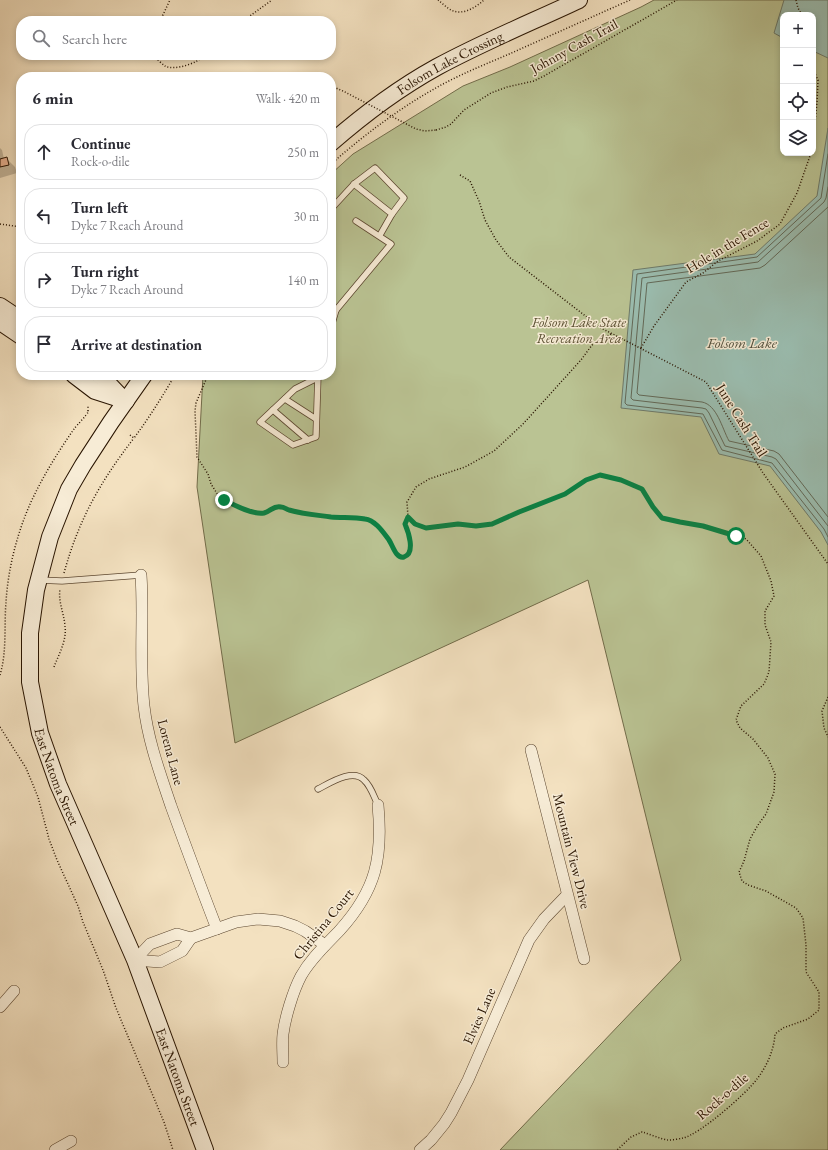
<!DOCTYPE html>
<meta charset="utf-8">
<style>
:root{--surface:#fff;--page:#f2f2f3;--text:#2b2b33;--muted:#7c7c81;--line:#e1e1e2}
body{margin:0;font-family:"EB Garamond",serif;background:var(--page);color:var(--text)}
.controls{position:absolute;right:12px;top:12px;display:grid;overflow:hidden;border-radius:8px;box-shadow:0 2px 6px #0003}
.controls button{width:36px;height:36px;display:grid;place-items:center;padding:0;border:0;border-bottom:1px solid var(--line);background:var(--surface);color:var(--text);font:20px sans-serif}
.stop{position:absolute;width:12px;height:12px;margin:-9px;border:3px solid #0b8043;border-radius:50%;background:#fff}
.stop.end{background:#0b8043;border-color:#fff;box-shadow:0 1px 4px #0008}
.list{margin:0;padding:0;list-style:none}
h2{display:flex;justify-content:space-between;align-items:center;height:52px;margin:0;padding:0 16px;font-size:17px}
h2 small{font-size:13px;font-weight:400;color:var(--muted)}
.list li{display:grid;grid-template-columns:26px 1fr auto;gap:12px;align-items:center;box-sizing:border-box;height:56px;margin:0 8px 8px;padding:0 8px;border:1px solid var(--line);border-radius:16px}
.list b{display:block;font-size:15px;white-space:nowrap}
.list p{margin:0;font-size:13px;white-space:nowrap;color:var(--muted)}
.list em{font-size:13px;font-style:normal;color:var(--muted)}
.icon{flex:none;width:22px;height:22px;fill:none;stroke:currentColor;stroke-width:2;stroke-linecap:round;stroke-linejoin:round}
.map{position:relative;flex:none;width:828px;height:1150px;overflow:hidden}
.search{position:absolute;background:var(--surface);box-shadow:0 2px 6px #0003;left:16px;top:16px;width:320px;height:44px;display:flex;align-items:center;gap:10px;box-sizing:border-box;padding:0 14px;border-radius:16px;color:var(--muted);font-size:15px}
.panel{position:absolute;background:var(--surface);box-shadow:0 2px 6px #0003;left:16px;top:72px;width:320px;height:308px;border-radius:16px}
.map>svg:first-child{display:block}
.green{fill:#bac393;stroke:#726c4a;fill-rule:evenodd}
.water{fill:#9bbeb1;stroke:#6d7a6a}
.shadow{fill:#0003}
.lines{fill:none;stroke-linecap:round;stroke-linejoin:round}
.shore{stroke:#626958;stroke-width:1}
.building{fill:#e6b08f;stroke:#291400}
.lane-casing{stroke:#5c4730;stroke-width:7}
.street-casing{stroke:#5c4730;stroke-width:12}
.secondary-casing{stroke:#291400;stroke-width:18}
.path{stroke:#291400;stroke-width:1.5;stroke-dasharray:1 2;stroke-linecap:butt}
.lane{stroke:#f7ecd6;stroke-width:5.5}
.street{stroke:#f7ecd6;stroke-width:11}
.secondary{stroke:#f7ecd6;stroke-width:16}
.path-bridge{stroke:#291400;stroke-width:1.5;stroke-dasharray:1 2;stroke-linecap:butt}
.route{stroke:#0b8043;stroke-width:5}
.labels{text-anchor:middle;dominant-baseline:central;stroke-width:3;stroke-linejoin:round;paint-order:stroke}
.street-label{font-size:14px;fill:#291400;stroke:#f7ecd6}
.park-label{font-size:14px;font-style:italic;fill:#5c5133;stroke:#f7ecd6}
.water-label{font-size:15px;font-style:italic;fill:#51503e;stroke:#f7ecd6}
</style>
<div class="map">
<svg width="828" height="1150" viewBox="0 0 828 1150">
<rect width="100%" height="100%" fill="#f3e1c0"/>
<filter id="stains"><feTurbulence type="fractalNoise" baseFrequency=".005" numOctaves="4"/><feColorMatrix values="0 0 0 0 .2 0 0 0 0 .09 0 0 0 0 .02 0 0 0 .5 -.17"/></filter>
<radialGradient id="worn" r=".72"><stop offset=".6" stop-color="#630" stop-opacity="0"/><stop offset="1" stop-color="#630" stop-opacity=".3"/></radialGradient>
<path class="green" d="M654,0H828V1150H500L681,960L588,580L235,743L197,487L203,375H331V174L353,154L463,86L510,67L641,7ZM783,15H813V153H783Z"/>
<g class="water">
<path d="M784,0H828V58L813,51V15H783V38L774,33Z"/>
<path d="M828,128V545L821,532L770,466L719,454L701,417L621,408L633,270L755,254L817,196Z"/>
</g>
<path class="shadow" d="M0,148L2,150L4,159L6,158L15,167L17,173L0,178Z"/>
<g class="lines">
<g class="shore">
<path d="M828,154L821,198L757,257L637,274L625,403L627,405L703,414L722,450L772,463L824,529L828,537"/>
<path d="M828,187L826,198L824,202L758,262L642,278L631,398L633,400L702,408L706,409L709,413L725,446L772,457L776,459L828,526"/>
<path d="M828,207L765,265L760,268L647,283L637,393L639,395L702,402C717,405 722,428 729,441L774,451L779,454L828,517"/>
</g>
</g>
<path class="building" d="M7,157L9,165L0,167V159Z"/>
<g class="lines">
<defs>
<g id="lane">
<path d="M354,184L375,168L404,198L392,214"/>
<path d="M331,209L354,184L392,214L380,235"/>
<path d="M331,309L336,310L391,244L356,221"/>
<path d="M331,327L336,310"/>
<path d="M317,378L295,389L260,422L293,445L316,437L318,375"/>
<path d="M285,399L316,419"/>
<path d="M273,410L308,440"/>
<path d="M39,580L62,581L141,575"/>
<path d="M318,789C330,783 353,768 364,780C371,786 374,797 378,805"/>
</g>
<g id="street">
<path d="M141,575C144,619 139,662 144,706C148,741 160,773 171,806C186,847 201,888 217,929"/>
<path d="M531,750L584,959"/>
<path d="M135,960L150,944L177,934L191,938L236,922L258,919L280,921L295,926L305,931L325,945"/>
<path d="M135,960L160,962L182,951L191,938"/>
<path d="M0,1007L14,991"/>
<path d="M283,1062C283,1053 282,1043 283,1034C285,1018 293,991 301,976C311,958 326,945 340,930C376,890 383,858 378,805"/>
<path d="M55,1150L71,1141"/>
<path d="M420,1150L431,1140L444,1124L451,1113L468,1080L529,940L544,919L567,895"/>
</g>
<g id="secondary">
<path id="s1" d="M331,143C363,115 399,88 437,67C483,42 532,22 579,0"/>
<path d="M0,306L21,320"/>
<path d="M0,322L21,336"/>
<path d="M74,375L95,391L126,401"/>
<path d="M99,375L104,379L123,399"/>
<path id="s2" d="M144,375L111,422L83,465L69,489L50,537L36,590L30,633V682L40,733L58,784L135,960L205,1150"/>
</g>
</defs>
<use href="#lane" class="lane-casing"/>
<use href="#street" class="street-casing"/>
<use href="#secondary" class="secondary-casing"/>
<g class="path">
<path d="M438,0C442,3 447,8 451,10C463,16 476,7 484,0"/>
<path d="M796,0L798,8L802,15"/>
<path d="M160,21L170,0"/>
<path d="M243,21L272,0"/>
<path d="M155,55V57C158,60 162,64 165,66C175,71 198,63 205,55"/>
<path d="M813,69L818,80L817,102L813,142"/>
<path d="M436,130L446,127L451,124L464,110L491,93L507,87L534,81L544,76L677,0"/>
<path d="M331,164C363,136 397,110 434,89C460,74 489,63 516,51C554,34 592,17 630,0"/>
<path d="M460,175L470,181L479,201L485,220L496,240L509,257L601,328L706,382L763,473L828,564"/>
<path d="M0,224L21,227"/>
<path d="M641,348L654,326L686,282L703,273L718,261L757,241L780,224L797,193L811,153"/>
<path d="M208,375L196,403L195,411L197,457L208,474L211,484L218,495L225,500L243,509L257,513H264L273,507L279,506L283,507L287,510L304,513L331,517L366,519L375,523L389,540L396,552L400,556L404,557L408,555L411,549L409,532L405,524L408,517L407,502L416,487L429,479L465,467L494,451L523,424L581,360L592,345L611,334"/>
<path d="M130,435L134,438C149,418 162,397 175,375"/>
<path d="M408,517L415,523L426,528L457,524L476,526L492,524L519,512L565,494L587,480L600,475L621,480L642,489L653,507L662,518L679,522L703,526L727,532L746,539L761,556L771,581L774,596L765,611V625L771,642L769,672L764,684L741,706L736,720L740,728L753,739L768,758L775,774L774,792L766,814L758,825L750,839L744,861L739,872L742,881L748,885L766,891L796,908L803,918L806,945V972L819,992V1010L808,1019L783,1028L775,1034C774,1050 767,1066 757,1079C747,1093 699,1135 683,1138C679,1139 673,1140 668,1140C660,1139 650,1134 642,1132L631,1137L617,1150"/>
<path d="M64,573C79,519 100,482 134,438"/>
<path d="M54,667C59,654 67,640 65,626C64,613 58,602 60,589"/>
<path d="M0,675C7,652 4,626 6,602C8,569 17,533 31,502C43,476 58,452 74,429C77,425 87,415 88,412C88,411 88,407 88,406"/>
<path d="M828,697L822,711L824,728L828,737"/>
<path d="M0,727L26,768L38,797L49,839L57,860L78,906L83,922L103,970L116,1008L164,1122L173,1150"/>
</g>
<use href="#lane" class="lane"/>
<use href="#street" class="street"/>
<use href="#secondary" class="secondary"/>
<path class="path-bridge" d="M331,86L343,91L416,129L425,131L436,130"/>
</g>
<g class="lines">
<path class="route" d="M224,500C234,505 253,515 264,513C271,511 274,505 281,507C284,507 286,509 289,510C303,514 317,515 331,517C342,518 354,517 365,519C375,520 383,532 389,540C393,546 396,559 404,557C416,553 408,531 405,524L408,517L415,524L426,528L458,524L476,526L492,524L519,512L565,494L586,480L600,475L621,480L642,489L653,507L662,518L680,522L703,526L736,536"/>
</g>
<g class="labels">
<g class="street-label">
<text transform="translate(574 46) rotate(-29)">Johnny Cash Trail</text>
<text stroke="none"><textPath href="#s1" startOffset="144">Folsom Lake Crossing</textPath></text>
<text transform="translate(727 245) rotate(-31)">Hole in the Fence</text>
<text transform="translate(742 420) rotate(58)">June Cash Trail</text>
<text transform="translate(171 752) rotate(75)">Lorena Lane</text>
<text stroke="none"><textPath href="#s2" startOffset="434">East Natoma Street</textPath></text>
<text transform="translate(572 851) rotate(76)">Mountain View Drive</text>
<text transform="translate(323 924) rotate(-51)">Christina Court</text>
<text transform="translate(479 1016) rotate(-66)">Elvies Lane</text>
<text stroke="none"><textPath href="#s2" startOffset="758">East Natoma Street</textPath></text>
<text transform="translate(722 1096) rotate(-41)">Rock-o-dile</text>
</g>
<g class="park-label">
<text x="579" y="322">Folsom Lake State<tspan x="579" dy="16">Recreation Area</tspan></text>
</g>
<g class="water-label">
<text x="742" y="342">Folsom Lake</text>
</g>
</g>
<rect width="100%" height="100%" filter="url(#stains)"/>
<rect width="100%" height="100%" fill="url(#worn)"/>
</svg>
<div class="controls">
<button>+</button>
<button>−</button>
<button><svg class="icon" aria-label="locate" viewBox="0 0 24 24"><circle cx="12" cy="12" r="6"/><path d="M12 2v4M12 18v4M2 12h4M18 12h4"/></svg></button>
<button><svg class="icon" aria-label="layers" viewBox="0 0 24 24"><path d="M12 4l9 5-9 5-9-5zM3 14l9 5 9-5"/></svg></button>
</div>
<div class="stop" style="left:736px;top:536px"></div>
<div class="stop end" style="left:224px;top:500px"></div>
<div class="search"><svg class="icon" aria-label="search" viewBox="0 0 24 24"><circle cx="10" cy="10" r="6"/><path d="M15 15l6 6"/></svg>Search here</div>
<section class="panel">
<h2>6 min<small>Walk · 420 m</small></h2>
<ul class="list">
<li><svg class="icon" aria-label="ahead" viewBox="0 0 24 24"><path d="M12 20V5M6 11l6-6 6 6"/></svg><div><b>Continue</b><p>Rock-o-dile</p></div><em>250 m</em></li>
<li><svg class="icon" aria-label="left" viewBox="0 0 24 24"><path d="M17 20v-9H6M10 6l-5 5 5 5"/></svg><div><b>Turn left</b><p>Dyke 7 Reach Around</p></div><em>30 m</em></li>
<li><svg class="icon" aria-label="right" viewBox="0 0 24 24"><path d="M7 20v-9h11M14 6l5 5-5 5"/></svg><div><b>Turn right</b><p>Dyke 7 Reach Around</p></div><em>140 m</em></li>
<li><svg class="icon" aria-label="arrive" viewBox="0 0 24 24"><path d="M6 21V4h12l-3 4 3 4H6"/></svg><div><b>Arrive at destination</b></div></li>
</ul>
</section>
</div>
